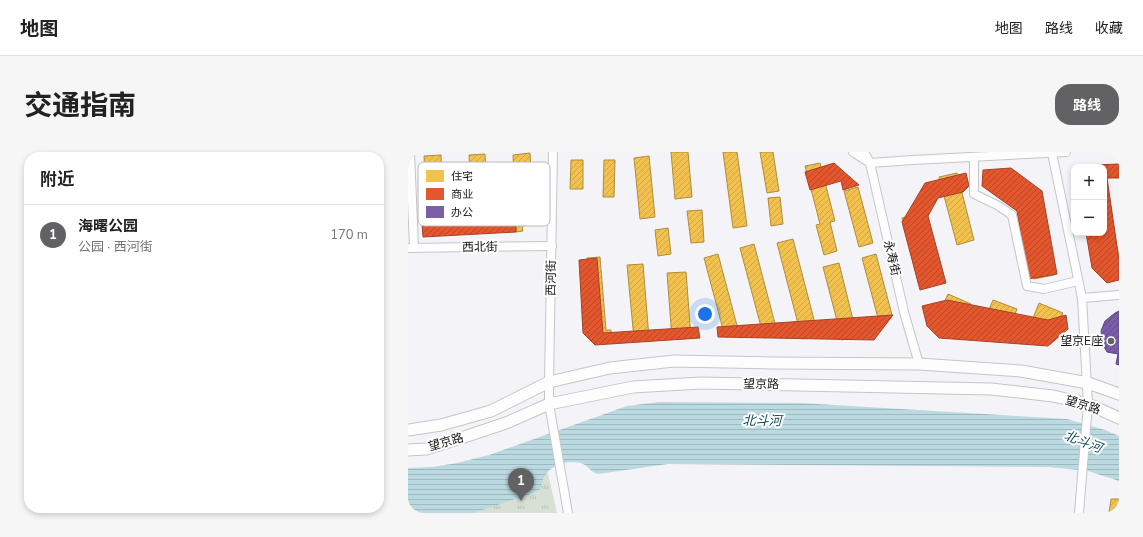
<!DOCTYPE html>
<html lang="zh">
<meta charset="utf-8">
<style>
:root{--surface:#fff;--page:#f6f6f6;--text:#222;--muted:#767676;--line:#e0e0e0;--accent:#626264}
body{margin:0;font-family:"Nunito Sans","Noto Sans SC",sans-serif;background:var(--page);color:var(--text)}
.controls{position:absolute;right:12px;top:12px;display:grid;overflow:hidden;border-radius:8px;box-shadow:0 2px 6px #0003}
.controls button{width:36px;height:36px;display:grid;place-items:center;padding:0;border:0;border-bottom:1px solid var(--line);background:var(--surface);color:var(--text);font:20px sans-serif}
.you{position:absolute;left:297px;top:162px;width:14px;height:14px;margin:-10px;border:3px solid #fff;border-radius:50%;background:#1a73e8;box-shadow:0 0 0 6px #1a73e833}
.badge{display:grid;place-items:center;width:26px;height:26px;border-radius:50%;background:var(--accent);color:#fff;font-size:13px;font-weight:700}
.pin{position:absolute;translate:-50% -33px;filter:drop-shadow(0 1px 2px #0008)}
.pin::after{content:'';position:absolute;top:21px;width:14px;height:12px;background:inherit;clip-path:polygon(0 0,100% 0,50% 100%)}
.list{margin:0;padding:0;list-style:none}
h2{display:flex;justify-content:space-between;align-items:center;height:52px;margin:0;padding:0 16px;font-size:17px}
h2 small{font-size:13px;font-weight:400;color:var(--muted)}
.list li{display:grid;grid-template-columns:26px 1fr auto;gap:12px;align-items:center;box-sizing:border-box;height:60px;padding:0 16px;border-top:1px solid var(--line)}
.list b{display:block;font-size:15px;white-space:nowrap}
.list p{margin:0;font-size:13px;white-space:nowrap;color:var(--muted)}
.list em{font-size:13px;font-style:normal;color:var(--muted)}
.map{position:relative;flex:none;width:711px;height:361px;overflow:hidden;border-radius:16px}
header{display:flex;align-items:center;gap:24px;box-sizing:border-box;height:56px;padding:0 20px;background:var(--surface);border-bottom:1px solid var(--line)}
header strong{font-size:19px}
nav{display:flex;gap:22px;margin-inline-start:auto;font-size:14px}
.intro{display:flex;align-items:center;justify-content:space-between;box-sizing:border-box;height:96px;padding:0 24px}
h1{margin:0;font-size:28px}
.button{padding:10px 18px;border-radius:16px;background:var(--accent);color:#fff;font-size:14px;font-weight:700}
main{display:flex;gap:24px;padding:0 24px}
aside{flex:1;background:var(--surface);border-radius:16px;box-shadow:0 2px 6px #0003}
.map>svg:first-child{display:block}
.park{fill:url(#park-tufts)}
.water{fill:url(#water-rules)}
.homes{fill:url(#homes-hatch);stroke:#af8d3d}
.shops{fill:url(#shops-hatch);stroke:#a54326}
.offices{fill:url(#offices-hatch);stroke:#5c487b}
.lines{fill:none;stroke-linecap:round;stroke-linejoin:round}
.minor-casing{stroke:#c6c6c9;stroke-width:10}
.secondary-casing{stroke:#c6c6c9;stroke-width:13}
.minor{stroke:#fdfdfe;stroke-width:8}
.secondary{stroke:#fdfdfe;stroke-width:11}
.poi-dot{fill:#626264;stroke:#fff;stroke-width:1.5}
.labels{text-anchor:middle;dominant-baseline:central;stroke-width:4;stroke-linejoin:round;paint-order:stroke}
.street-label{font-size:12px;fill:#131315;stroke:#fff}
.poi-label{font-size:12px;fill:#131315;stroke:#fff;text-anchor:end}
.water-label{font-size:13px;font-style:italic;fill:#0e4d56;stroke:#fff}
.key{fill:#fff;stroke:#b8b8b9;stroke-width:1}
.key-label{font-size:11px;fill:#131315}
</style>
<header>
<strong>地图</strong>
<nav><a>地图</a><a>路线</a><a>收藏</a></nav>
</header>
<div class="intro"><h1>交通指南</h1><a class="button">路线</a></div>
<main>
<aside>
<h2>附近<small></small></h2>
<ul class="list">
<li><span class="badge">1</span><div><b>海曙公园</b><p>公园 · 西河街</p></div><em>170 m</em></li>
</ul>
</aside>
<div class="map">
<svg width="711" height="361" viewBox="0 0 711 361">
<defs>
<pattern id="park-tufts" width="24" height="20" patternUnits="userSpaceOnUse"><rect width="24" height="20" fill="#d8e0d5"/><path d="M3 7l-1-3M5 7V3M7 7l1-3M15 17l-1-3M17 17v-4M19 17l1-3" fill="none" stroke="#b8bfb6"/></pattern>
<pattern id="water-rules" width="6" height="5" patternUnits="userSpaceOnUse"><rect width="6" height="5" fill="#bbd9e0"/><path d="M0 2.5h6" fill="none" stroke="#a0b9bf"/></pattern>
<pattern id="homes-hatch" width="6" height="6" patternUnits="userSpaceOnUse"><rect width="6" height="6" fill="#f2c14e"/><path d="M-1 1l2-2M0 6l6-6M5 7l2-2" fill="none" stroke="#cfa543"/></pattern>
<pattern id="shops-hatch" width="6" height="6" patternUnits="userSpaceOnUse"><rect width="6" height="6" fill="#e4572e"/><path d="M-1 1l2-2M0 6l6-6M5 7l2-2" fill="none" stroke="#b84726"/></pattern>
<pattern id="offices-hatch" width="6" height="6" patternUnits="userSpaceOnUse"><rect width="6" height="6" fill="#7b5ea7"/><path d="M-1 1l2-2M0 6l6-6M5 7l2-2" fill="none" stroke="#644c87"/></pattern>
</defs>
<rect width="100%" height="100%" fill="#f4f4f8"/>
<path class="park" d="M138,313L149,361H35Z"/>
<path class="water" d="M251,250L393,251L659,267L697,278L711,284V329L680,319L641,315L260,312L190,322C182,320 182,315 175,312C162,307 143,312 136,325C133,331 135,337 128,340L65,361H0V316L24,315L49,311L81,303L219,254Z"/>
<g class="homes">
<path d="M263,0H280L284,45L267,47Z"/>
<path d="M315,0H329L339,74L325,76Z"/>
<path d="M352,0H365L371,39L359,41Z"/>
<path d="M122,1L126,65H123L114,76L115,79L108,80L105,3Z"/>
<path d="M77,2L81,76L65,77L61,3Z"/>
<path d="M33,3L36,79L20,80L16,4Z"/>
<path d="M241,4L247,65L232,67L226,6Z"/>
<path d="M163,8H175V37H162Z"/>
<path d="M196,8H207L206,45H195Z"/>
<path d="M412,11L427,69L422,70L429,99L416,103L408,73L412,72L397,14Z"/>
<path d="M549,21L566,88L549,93L531,25Z"/>
<path d="M596,21L632,45L646,123L626,127L614,57L585,34Z"/>
<path d="M696,23L711,106V121L695,124L687,81H696Z"/>
<path d="M450,35L465,91L451,95L436,39Z"/>
<path d="M372,45L375,72L363,74L360,46Z"/>
<path d="M294,58L296,90L283,91L279,59Z"/>
<path d="M512,61L529,128L511,133L494,66Z"/>
<path d="M260,76L263,102L250,104L247,78Z"/>
<path d="M385,87L410,183L394,187L369,91Z"/>
<path d="M346,92L370,183L356,186L332,96Z"/>
<path d="M310,102L331,181L317,185L296,106Z"/>
<path d="M468,102L484,163L470,166L454,106Z"/>
<path d="M192,105L198,178H203L204,188L185,190L179,106Z"/>
<path d="M431,111L449,184L434,188L415,115Z"/>
<path d="M235,112L241,186L226,187L219,113Z"/>
<path d="M278,120L283,186L264,187L259,121Z"/>
<path d="M540,142L563,152L553,176L529,166Z"/>
<path d="M585,148L609,157L599,182L575,172Z"/>
<path d="M631,151L655,161L644,185L621,176Z"/>
<path d="M703,347H711V361H701Z"/>
</g>
<g class="shops">
<path d="M426,11L451,33L435,38L433,29L402,38L397,20Z"/>
<path d="M711,12V26H699L711,108V128L699,131L684,116L678,81H696V15H684L685,13Z"/>
<path d="M603,16L634,39L649,122L620,127L609,59L574,34L575,18Z"/>
<path d="M558,21L561,34L555,40L530,46L520,64L538,131L512,138L494,70L517,31Z"/>
<path d="M107,56L108,80L15,85L14,72L19,71V60Z"/>
<path d="M189,106L195,181L290,175L292,186L187,193L175,181L171,108Z"/>
<path d="M539,148L640,168L658,163L660,177L640,194L531,186L519,174L514,154Z"/>
<path d="M485,163L466,188L310,185L309,175Z"/>
</g>
<path class="offices" d="M711,159V213L708,212L710,202L699,200L695,193L693,179L697,169L707,161Z"/>
<g class="lines">
<defs>
<g id="minor">
<path d="M2,0L6,96"/>
<path d="M145,0L141,230V252L160,361"/>
<path d="M445,0L462,11L505,8L658,0"/>
<path d="M456,0L462,11L496,160L511,212"/>
<path d="M644,1L674,146L680,252L671,361"/>
<path d="M566,5V42L589,53L604,63L619,134L636,137L670,129"/>
<path d="M0,96L144,94"/>
<path d="M674,146L711,143"/>
</g>
<g id="secondary">
<path d="M0,278L33,273L83,259L141,230L202,216L266,209L364,211L511,212L613,219L680,231L711,242"/>
<path d="M0,298L18,297L47,288L98,271L141,252L225,235L293,231L583,237L645,244L680,252L711,266"/>
</g>
</defs>
<use href="#minor" class="minor-casing"/>
<use href="#secondary" class="secondary-casing"/>
<use href="#minor" class="minor"/>
<use href="#secondary" class="secondary"/>
</g>
<circle class="poi-dot" cx="703" cy="189" r="4"/>
<g class="labels">
<g class="street-label">
<text transform="translate(72 95) rotate(-1)">西北街</text>
<text transform="translate(484 106) rotate(77)">永寿街</text>
<text transform="translate(143 126) rotate(-89)">西河街</text>
<text transform="translate(353 232) rotate(1)">望京路</text>
<text transform="translate(675 253) rotate(17)">望京路</text>
<text transform="translate(38 290) rotate(-16)">望京路</text>
</g>
<g class="poi-label">
<text x="695" y="189">望京E座</text>
</g>
<g class="water-label">
<text transform="translate(354 269) rotate(1)">北斗河</text>
<text transform="translate(675 290) rotate(21)">北斗河</text>
</g>
</g>
<rect x="10" y="10" width="132" height="64" rx="6" class="key"/>
<rect x="18" y="18" width="18" height="12" fill="#f2c14e"/>
<rect x="18" y="36" width="18" height="12" fill="#e4572e"/>
<rect x="18" y="54" width="18" height="12" fill="#7b5ea7"/>
<g class="key-label">
<text x="43" y="28">住宅</text>
<text x="43" y="46">商业</text>
<text x="43" y="64">办公</text>
</g>
</svg>
<div class="controls">
<button>+</button>
<button>−</button>
</div>
<div class="you"></div>
<div class="pin badge" style="left:113px;top:349px">1</div>
</div>
</main>
